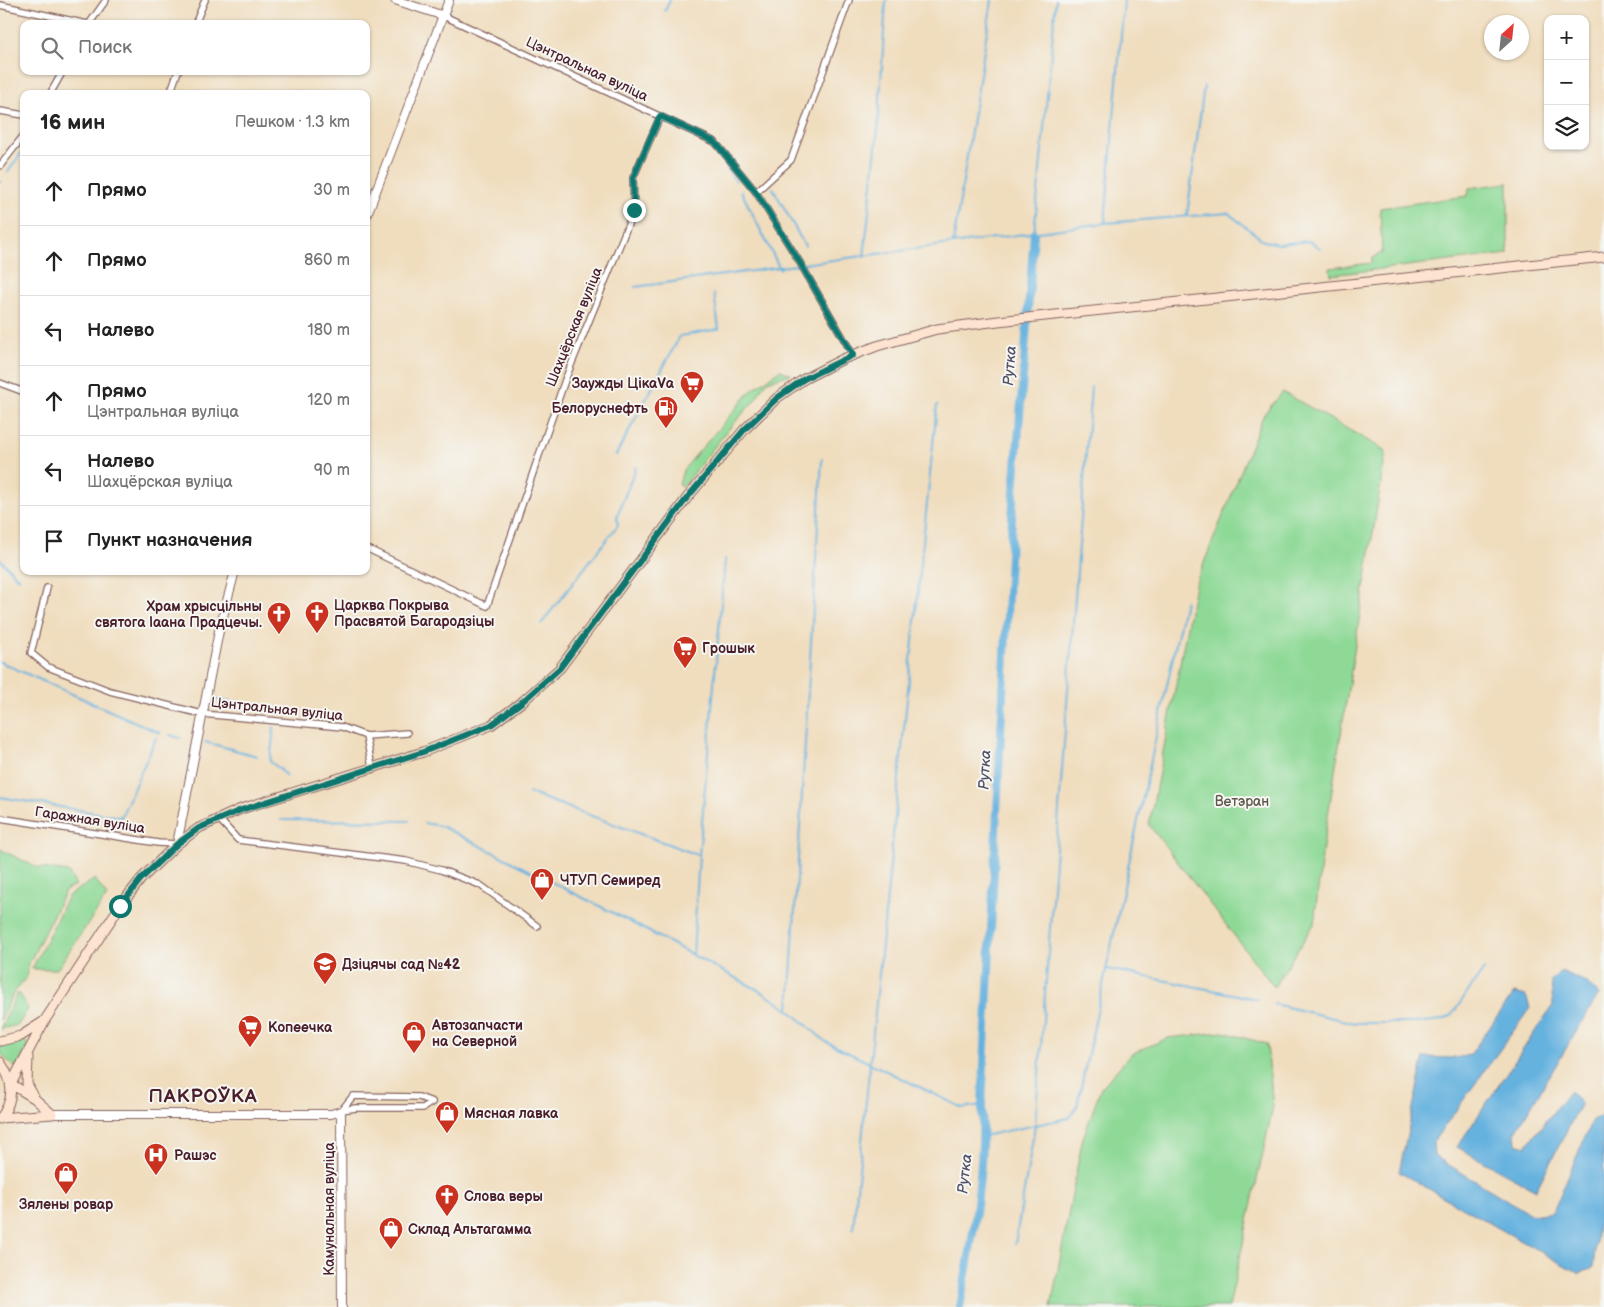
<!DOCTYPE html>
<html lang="ru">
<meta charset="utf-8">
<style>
:root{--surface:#fff;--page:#f2f2f2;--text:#222;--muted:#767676;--line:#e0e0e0}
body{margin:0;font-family:"Balsamiq Sans",sans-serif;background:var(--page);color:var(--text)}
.controls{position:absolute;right:15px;top:15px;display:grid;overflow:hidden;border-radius:10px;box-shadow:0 1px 4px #0004}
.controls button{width:45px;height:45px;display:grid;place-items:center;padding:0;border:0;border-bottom:1px solid var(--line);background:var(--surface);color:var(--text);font:25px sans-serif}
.compass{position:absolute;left:1484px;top:15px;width:45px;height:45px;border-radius:50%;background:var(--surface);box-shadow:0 1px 4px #0004;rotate:27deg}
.stop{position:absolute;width:15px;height:15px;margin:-11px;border:4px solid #0f766e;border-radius:50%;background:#fff}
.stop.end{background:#0f766e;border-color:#fff;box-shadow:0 1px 5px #0008}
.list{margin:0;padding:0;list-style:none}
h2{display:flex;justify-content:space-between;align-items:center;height:65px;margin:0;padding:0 20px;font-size:21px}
h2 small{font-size:16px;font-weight:400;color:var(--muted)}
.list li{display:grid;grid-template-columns:32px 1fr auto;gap:15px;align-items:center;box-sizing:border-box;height:70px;padding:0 20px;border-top:1px solid var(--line)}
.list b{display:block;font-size:19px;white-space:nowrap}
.list p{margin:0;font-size:16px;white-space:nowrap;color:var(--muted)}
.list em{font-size:16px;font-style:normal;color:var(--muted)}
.icon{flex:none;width:28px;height:28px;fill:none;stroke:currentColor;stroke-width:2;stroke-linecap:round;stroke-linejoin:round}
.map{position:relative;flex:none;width:1604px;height:1307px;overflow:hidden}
.search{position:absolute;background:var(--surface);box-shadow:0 1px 4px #0004;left:20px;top:20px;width:350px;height:55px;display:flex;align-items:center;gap:12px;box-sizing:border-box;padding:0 18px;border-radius:10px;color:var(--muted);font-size:19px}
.panel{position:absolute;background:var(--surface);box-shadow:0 1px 4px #0004;left:20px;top:90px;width:350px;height:485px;border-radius:10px}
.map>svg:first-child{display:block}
.green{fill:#8ed996;stroke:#6c7c60}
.water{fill:#66b2df;stroke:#586885}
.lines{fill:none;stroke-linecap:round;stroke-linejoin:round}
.stream{stroke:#66b2df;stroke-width:2}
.canal{stroke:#66b2df;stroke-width:8}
.minor-casing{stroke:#84625e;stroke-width:8}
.tertiary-casing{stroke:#84625e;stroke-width:10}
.secondary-casing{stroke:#84625e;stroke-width:11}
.minor{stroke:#fff;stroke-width:5.5}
.tertiary{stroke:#fff;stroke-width:8}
.secondary{stroke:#fde4d1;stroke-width:9}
.route{stroke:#0f766e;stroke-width:6}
.labels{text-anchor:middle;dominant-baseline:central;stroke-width:4;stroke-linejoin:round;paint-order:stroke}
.street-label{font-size:14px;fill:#4a1f2b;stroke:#f6f6f2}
.poi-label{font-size:14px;font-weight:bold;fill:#4a1f2b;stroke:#f6f6f2;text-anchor:start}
.park-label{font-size:14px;fill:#5e574b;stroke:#f6f6f2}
.water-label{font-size:15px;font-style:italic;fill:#54526a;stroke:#f6f6f2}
.district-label{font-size:19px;font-weight:bold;letter-spacing:1px;fill:#4a1f2b;stroke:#f6f6f2}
</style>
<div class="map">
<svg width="1604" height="1307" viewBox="0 0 1604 1307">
<rect width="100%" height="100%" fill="#f6f6f2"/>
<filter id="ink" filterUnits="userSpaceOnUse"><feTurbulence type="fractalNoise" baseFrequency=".02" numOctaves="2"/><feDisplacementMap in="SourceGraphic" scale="10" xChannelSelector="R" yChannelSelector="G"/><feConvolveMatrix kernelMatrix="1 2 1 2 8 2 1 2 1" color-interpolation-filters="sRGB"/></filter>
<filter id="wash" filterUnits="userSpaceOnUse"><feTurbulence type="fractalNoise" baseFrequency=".0096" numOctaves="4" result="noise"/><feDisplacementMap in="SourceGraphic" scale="20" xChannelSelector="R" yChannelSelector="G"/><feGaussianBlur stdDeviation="1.12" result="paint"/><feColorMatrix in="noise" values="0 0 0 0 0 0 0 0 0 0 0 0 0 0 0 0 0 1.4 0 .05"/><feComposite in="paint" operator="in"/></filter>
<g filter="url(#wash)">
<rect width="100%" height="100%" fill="#f0ddbe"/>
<g class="green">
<path d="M1508,183V254L1331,275L1330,268L1371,263L1372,258L1382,253L1380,208L1468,196L1469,188Z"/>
<path d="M780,370L791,374L768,381L762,388L755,400L727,431L683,487L679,485L683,470L751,391Z"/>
<path d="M1283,392L1386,451L1323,847L1314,924L1274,987L1149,825L1195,585L1264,414Z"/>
<path d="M0,849L36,867L68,872L76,885L65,891L28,965L26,978L14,992L0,1020Z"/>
<path d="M95,879L107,896L57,969H32L68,896Z"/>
<path d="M17,994H20L28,1009L18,1025L0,1029Z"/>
<path d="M1223,1032L1267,1044L1273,1107L1229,1307H1051L1082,1141L1101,1088L1131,1054L1168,1038Z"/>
<path d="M25,1041L28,1045L18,1066L14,1067L0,1053V1047Z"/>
</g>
<g class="water">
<path d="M1561,971L1586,982L1599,994L1515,1133L1516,1143L1526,1146L1570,1091L1581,1103L1536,1190L1457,1147L1553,1005L1551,980Z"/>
<path d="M1514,993L1526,996L1530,1008L1433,1142L1434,1156L1532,1215L1553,1212L1592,1120L1602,1116L1604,1178L1593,1267L1580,1274L1399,1172L1424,1057L1455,1058L1470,1055Z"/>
</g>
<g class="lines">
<g class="stream">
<path d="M665,11L670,0"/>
<path d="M726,168L736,181"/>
<path d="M8,172L24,149"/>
<path d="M0,182V181"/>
<path d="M773,188L805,246"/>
<path d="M741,191L780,269"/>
<path d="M1187,215L1204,86"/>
<path d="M1105,223L1124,0"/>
<path d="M1034,234L1056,0"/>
<path d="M953,244L992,0"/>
<path d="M864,257L878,129L886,0"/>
<path d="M635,287L1105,223L1228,213L1264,241L1278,244L1309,241L1320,248"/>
<path d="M616,455L680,336L719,329L714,294"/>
<path d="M0,559L19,579"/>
<path d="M541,624L618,525L617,516L636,467"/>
<path d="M0,662L160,733"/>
<path d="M216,700L240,704"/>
<path d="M254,706L276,711L275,715"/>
<path d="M274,727L270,762L279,768L286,776"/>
<path d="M170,735L180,738"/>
<path d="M205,742L257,756"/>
<path d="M529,793L698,855"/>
<path d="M0,797L121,817L156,738"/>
<path d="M281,820L409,821"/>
<path d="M424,823L441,826L623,918L762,992L789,1010L826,1042L963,1108L982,1105"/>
<path d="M693,955L699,856L725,559"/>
<path d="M1107,969L1257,999"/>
<path d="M1274,1004L1354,1023H1416L1441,1020L1451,1016L1484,969"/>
<path d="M789,1010L822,459"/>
<path d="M983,1136L1069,1118L1077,1106L1185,601"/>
<path d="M853,1229L937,405"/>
<path d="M1015,1244L1035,1126L1091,387"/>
</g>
<path class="canal" d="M960,1307C972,1241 985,1173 982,1105L1012,518L1034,234"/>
</g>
</g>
<g filter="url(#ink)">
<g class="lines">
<defs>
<g id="minor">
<path d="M849,0L791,160L756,192L799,261L853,355"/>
<path d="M0,5L87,24"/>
<path d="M444,16L715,142L756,192"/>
<path d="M89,24L106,0"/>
<path d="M195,24L205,0"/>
<path d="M50,94L63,71"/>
<path d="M170,94L178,71"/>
<path d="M0,111L24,115"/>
<path d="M0,166L24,135"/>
<path d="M0,383L24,392"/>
<path d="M366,548L487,606L565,380L634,210L633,178L660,117"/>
<path d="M47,588L31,653L48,667L110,691L202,714L342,727L366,736L407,733"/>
<path d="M366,736L372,767"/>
<path d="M0,818L158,843L177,844"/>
<path d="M219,819L238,840L406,861L441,870L480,885L537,926"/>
<path d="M341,1110L356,1108H423L432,1102"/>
<path d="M341,1111L353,1096L419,1097L432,1102"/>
</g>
<g id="tertiary">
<path d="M395,0L444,16"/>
<path d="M366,217L449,0"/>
<path d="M177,844L219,631L235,571"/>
<path d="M52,1114H331L341,1111L342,1307"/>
</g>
<g id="secondary">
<path d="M0,1041L21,1036L43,1022"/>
<path d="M28,1057L27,1084L33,1095"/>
<path d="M0,1062C14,1081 15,1099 0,1119"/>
<path d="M11,1084L45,1020L120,906L141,879L177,844L199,828L241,809L423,752L491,725L523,701L560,668L687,498L744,430L777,398L804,379L843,359L877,346L937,329L998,321L1604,257"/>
<path d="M11,1084L34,1098L52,1114"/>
<path d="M0,1118L52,1114"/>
</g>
</defs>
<use href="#minor" class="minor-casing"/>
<use href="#tertiary" class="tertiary-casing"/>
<use href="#secondary" class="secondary-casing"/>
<use href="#minor" class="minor"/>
<use href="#tertiary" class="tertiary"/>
<use href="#secondary" class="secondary"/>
</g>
</g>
<g class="lines" filter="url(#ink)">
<path class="route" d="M120,906L141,879L177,844L199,828L241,810L423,752L491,725L523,701L560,668L687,498L744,430L777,398L804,379L853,355L799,261L756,192L715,142L660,116L633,178L634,210"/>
</g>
<defs>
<symbol id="supermarket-pin" viewBox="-11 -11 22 30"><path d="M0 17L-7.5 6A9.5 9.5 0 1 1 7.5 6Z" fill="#c8321e" stroke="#f6f6f2"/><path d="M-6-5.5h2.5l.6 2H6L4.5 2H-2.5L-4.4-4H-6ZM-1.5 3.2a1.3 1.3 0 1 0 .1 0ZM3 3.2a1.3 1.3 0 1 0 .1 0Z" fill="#fff"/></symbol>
<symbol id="fuel-pin" viewBox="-11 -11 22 30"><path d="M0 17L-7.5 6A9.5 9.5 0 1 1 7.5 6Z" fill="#c8321e" stroke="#f6f6f2"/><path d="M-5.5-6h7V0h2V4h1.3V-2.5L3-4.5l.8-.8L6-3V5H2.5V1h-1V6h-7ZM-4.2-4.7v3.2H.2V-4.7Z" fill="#fff"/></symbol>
<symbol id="church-pin" viewBox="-11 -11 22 30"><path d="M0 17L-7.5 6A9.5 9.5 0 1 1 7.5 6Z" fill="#c8321e" stroke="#f6f6f2"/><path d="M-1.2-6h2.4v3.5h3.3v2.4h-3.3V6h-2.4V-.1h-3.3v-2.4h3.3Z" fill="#fff"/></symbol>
<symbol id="shop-pin" viewBox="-11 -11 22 30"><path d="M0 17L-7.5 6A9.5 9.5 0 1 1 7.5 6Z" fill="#c8321e" stroke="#f6f6f2"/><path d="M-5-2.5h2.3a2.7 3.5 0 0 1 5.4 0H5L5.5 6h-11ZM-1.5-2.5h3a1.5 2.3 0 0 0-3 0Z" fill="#fff"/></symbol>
<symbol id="school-pin" viewBox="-11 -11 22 30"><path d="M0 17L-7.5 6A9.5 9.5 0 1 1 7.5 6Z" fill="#c8321e" stroke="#f6f6f2"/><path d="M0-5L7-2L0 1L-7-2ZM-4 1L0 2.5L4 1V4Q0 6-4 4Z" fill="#fff"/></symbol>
<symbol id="hospital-pin" viewBox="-11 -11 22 30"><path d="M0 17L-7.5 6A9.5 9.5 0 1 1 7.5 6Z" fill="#c8321e" stroke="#f6f6f2"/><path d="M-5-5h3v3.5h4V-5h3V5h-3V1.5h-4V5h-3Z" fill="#fff"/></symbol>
</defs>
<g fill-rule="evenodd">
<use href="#supermarket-pin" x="678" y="369" width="28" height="38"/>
<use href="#fuel-pin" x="652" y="394" width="28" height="38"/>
<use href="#church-pin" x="303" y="599" width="28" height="38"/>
<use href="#church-pin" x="265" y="600" width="28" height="38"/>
<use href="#supermarket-pin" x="671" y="634" width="28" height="38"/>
<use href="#shop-pin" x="528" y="866" width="28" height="38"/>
<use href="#school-pin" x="311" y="950" width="28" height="38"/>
<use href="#supermarket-pin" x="236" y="1013" width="28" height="38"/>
<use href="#shop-pin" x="400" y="1019" width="28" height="38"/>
<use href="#shop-pin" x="433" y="1099" width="28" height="38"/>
<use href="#hospital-pin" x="142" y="1141" width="28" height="38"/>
<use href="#shop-pin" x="52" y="1160" width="28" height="38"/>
<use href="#church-pin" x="433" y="1182" width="28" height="38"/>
<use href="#shop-pin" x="377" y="1215" width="28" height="38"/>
</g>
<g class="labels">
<g class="street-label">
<text transform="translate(587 69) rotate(25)">Цэнтральная вуліца</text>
<text transform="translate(574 327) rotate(-68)">Шахцёрская вуліца</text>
<text transform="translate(277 709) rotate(6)">Цэнтральная вуліца</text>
<text transform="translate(90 820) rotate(9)">Гаражная вуліца</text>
<text transform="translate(329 1209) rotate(-90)">Камунальная вуліца</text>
</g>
<g class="poi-label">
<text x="674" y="383" text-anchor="end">Заужды ЦікаVа</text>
<text x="648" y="408" text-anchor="end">Белоруснефть</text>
<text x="334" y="605">Царква Покрыва<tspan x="334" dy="16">Прасвятой Багародзіцы</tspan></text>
<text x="262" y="606" text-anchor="end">Храм хрысцільны<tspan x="262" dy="16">святога Іаана Прадцечы.</tspan></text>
<text x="702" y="648">Грошык</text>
<text x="560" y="880">ЧТУП Семиред</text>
<text x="342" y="964">Дзіцячы сад №42</text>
<text x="432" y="1025">Автозапчасти<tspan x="432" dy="16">на Северной</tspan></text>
<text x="268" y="1027">Копеечка</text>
<text x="464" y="1113">Мясная лавка</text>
<text x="174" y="1155">Рашэс</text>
<text x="464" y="1196">Слова веры</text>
<text x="66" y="1204" text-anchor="middle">Зялены ровар</text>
<text x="408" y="1229">Склад Альтагамма</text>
</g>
<g class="park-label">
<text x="1242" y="801">Ветэран</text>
</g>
<g class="water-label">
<text transform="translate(1010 366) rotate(-86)">Рутка</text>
<text transform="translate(985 770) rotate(-87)">Рутка</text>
<text transform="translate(965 1174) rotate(-84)">Рутка</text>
</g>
<g class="district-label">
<text x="203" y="1096">ПАКРОЎКА</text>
</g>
</g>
</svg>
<div class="controls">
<button>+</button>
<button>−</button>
<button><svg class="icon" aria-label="layers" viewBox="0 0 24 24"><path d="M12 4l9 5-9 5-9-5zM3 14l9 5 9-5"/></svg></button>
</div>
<svg class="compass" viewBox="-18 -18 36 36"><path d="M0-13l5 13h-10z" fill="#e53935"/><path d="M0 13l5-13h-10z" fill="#767676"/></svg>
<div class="stop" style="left:120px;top:906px"></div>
<div class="stop end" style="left:634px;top:210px"></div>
<div class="search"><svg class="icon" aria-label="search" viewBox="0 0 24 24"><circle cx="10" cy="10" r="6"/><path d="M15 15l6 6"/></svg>Поиск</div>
<section class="panel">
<h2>16 мин<small>Пешком · 1.3 km</small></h2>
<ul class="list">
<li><svg class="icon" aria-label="ahead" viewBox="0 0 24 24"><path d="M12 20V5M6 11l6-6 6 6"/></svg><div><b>Прямо</b></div><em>30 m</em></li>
<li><svg class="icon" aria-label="ahead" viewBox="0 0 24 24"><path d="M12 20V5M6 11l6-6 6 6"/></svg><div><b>Прямо</b></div><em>860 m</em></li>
<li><svg class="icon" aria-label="left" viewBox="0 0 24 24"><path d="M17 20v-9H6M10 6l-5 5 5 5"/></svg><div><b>Налево</b></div><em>180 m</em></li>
<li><svg class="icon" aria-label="ahead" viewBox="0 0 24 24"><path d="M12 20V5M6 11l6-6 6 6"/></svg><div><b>Прямо</b><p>Цэнтральная вуліца</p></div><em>120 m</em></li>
<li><svg class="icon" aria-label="left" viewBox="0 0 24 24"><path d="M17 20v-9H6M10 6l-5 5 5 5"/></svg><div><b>Налево</b><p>Шахцёрская вуліца</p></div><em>90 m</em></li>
<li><svg class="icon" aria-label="arrive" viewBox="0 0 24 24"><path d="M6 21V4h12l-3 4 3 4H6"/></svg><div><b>Пункт назначения</b></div></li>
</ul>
</section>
</div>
